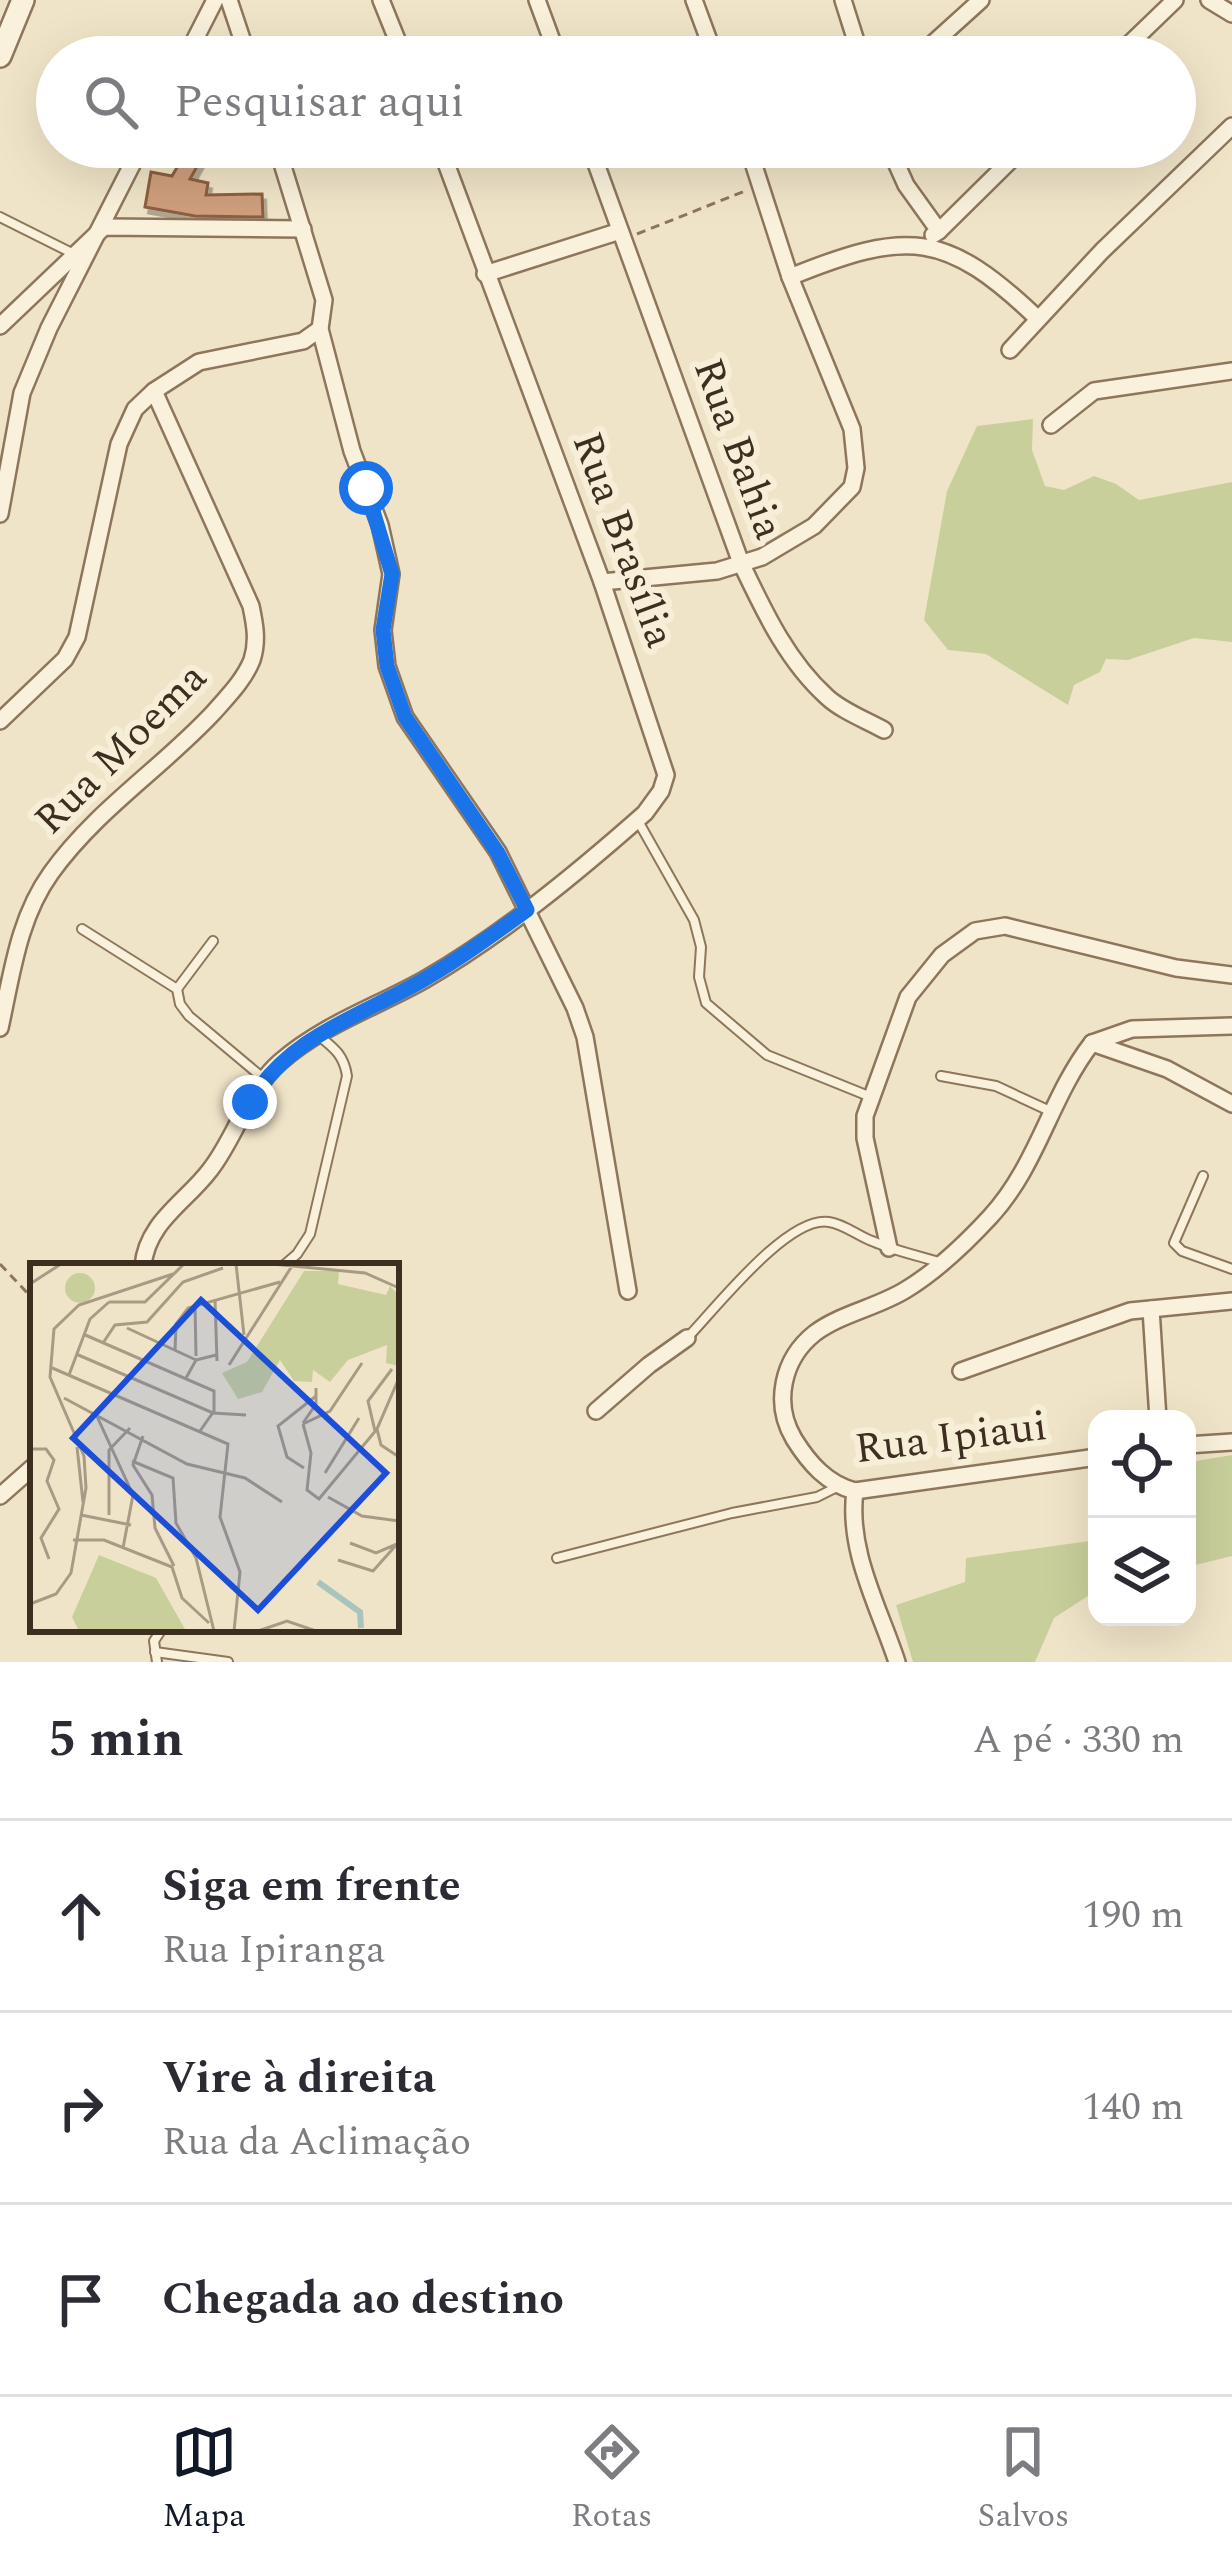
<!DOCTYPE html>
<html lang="pt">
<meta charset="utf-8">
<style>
:root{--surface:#fff;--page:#f7f7f7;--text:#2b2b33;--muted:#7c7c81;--line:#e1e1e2;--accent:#111827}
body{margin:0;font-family:Spectral,serif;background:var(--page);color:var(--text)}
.controls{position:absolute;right:36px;bottom:36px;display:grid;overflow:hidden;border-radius:24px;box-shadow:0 12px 48px #0002}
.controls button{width:108px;height:108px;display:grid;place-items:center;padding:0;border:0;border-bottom:3px solid var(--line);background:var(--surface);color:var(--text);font:60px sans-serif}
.stop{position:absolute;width:36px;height:36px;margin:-27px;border:9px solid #1a73e8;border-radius:50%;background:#fff}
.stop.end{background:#1a73e8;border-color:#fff;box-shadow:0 3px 12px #0008}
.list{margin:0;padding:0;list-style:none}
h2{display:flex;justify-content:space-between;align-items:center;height:156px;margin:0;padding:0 48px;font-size:51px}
h2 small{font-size:39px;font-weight:400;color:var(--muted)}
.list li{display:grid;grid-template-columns:78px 1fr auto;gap:36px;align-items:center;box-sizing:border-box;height:192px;padding:0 48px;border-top:3px solid var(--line)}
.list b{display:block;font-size:45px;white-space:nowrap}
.list p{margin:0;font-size:39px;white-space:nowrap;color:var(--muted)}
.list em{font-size:39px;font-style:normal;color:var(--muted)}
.icon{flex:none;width:66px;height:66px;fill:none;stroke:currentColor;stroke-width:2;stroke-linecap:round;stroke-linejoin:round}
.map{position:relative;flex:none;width:1232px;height:1662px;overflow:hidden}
.search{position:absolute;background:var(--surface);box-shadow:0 12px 48px #0002;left:36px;right:36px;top:36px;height:132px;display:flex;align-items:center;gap:30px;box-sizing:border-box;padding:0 42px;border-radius:66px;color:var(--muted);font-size:45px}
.sheet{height:732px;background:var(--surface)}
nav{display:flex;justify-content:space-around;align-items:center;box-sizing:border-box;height:168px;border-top:3px solid var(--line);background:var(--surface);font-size:33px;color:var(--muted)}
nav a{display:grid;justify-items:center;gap:6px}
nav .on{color:var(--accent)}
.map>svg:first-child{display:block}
.green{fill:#c9cf9b}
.building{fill:#cf9f7d;stroke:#8d5f41;stroke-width:3;filter:url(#shadow)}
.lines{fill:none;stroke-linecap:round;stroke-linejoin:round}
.service-casing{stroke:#8d765c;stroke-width:12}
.minor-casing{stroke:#8d765c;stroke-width:20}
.tertiary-casing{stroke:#8d765c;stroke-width:26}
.path{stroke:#8d765c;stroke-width:3;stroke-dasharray:9 6;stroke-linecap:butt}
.service{stroke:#faf1dc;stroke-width:8}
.minor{stroke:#faf1dc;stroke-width:15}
.tertiary{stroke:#faf1dc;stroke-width:21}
.route{stroke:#1a73e8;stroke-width:15}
.labels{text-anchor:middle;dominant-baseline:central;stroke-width:12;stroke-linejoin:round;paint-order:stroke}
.street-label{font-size:42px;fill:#3d2e20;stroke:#f7eed8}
.inset-river{fill:none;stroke:#a9c4bc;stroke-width:6}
.inset-road{fill:none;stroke:#a89b85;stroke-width:3}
.view{fill:#1d4ed8;fill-opacity:0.15;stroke:#1d4ed8;stroke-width:6}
.inset-edge{fill:none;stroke:#3d2e20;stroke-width:6}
</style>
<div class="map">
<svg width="1232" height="1662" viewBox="0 0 1232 1662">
<defs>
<filter id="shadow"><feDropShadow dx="3.5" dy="6" stdDeviation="0" flood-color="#0004"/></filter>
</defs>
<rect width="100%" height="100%" fill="#f0e4c8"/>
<g class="green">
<path d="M1033,419L1032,450L1045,486L1064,490L1094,476L1116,484L1139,500L1232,482V642L1194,638L1128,660L1106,659L1100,672L1074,685L1068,705L986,654L948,650L924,620L947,491L977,426Z"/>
<path d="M1232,1455V1556L1187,1567V1519L1196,1461Z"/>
<path d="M1097,1540V1590L1054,1618L1035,1662H913L896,1605L965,1582L966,1558Z"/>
</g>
<path class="building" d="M189,147H208L190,179L208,183L206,195L262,194L263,217L195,216L145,207L151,172L172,176Z"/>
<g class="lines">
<defs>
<g id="service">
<path d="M0,217L74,254"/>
<path d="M638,821L694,920L701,947L699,977L706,1003L767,1055L871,1097"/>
<path d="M82,929L177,989L180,1004L189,1016L263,1078"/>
<path d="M177,989L213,941"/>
<path d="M941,1076L996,1086L1052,1112"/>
<path d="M1203,1176L1174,1243L1182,1251L1232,1269"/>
<path d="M283,1266L297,1254L310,1234L347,1076C344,1055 334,1048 318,1035"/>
<path d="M688,1337C716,1308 788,1215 829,1222C844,1224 858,1236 872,1241C895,1251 919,1256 943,1263"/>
<path d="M557,1558L732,1513L817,1497L837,1487"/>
<path d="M155,1652L228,1662"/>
<path d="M157,1662L154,1641L162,1629"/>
</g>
<g id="minor">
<path d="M229,0L248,57"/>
<path d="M381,0L404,57"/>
<path d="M537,0L558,57"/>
<path d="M694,0L715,57"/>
<path d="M843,0L861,57"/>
<path d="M1209,0L1232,14"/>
<path d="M186,57L215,0"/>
<path d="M918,57L981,0"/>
<path d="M1116,57L1175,0"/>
<path d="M277,147L324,300L320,329L352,451L380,525L391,574L383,630L387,666L405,717L498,852L575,1008L585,1037L628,1291"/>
<path d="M590,147L741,563C764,611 787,661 827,697C842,711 866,720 884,730"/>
<path d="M889,147L906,185L939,231L933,235"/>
<path d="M939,231L1024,147"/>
<path d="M485,274L620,231"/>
<path d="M790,277C908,229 946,231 1038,319"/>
<path d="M0,326L104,227L303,229"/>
<path d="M1010,350L1102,251L1232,126"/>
<path d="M1051,425L1094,391L1232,371"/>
<path d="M0,514L22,393L49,328L141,147"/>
<path d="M602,582L717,571L762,557L814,526L852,487L856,468L852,429L790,277L748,147"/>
<path d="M0,721L65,659L77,637L119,444L135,409L154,391L199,362L303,341L320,329"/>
<path d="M0,1028C12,974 18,919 51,873C96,810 162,768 214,712C228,696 244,680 252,660C258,641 255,625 251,606L154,391"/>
<path d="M1092,1043C1050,1097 1038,1165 990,1217C965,1244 938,1270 907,1289C879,1307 842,1313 815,1333C782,1359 773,1404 794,1439C809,1463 827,1484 855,1491L1097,1457"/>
<path d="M1092,1043L1167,1069L1232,1104"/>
<path d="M1092,1043L1132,1029L1232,1026"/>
<path d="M889,1248L865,1138V1116L908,997L942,955L975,931L1005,926L1176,968L1232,975"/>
<path d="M143,1266C147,1222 186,1202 210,1170C236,1137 247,1091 280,1062C322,1025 376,1007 424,980C503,934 576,874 645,813L661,791L666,775L602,582L440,147"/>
<path d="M1151,1309L1158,1419"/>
<path d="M961,1371L1130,1311L1232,1301"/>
<path d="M596,1411L649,1365L687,1338"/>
<path d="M1187,1445L1232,1442"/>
<path d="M855,1491C847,1551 879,1607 897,1662"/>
<path d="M0,1496L33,1467"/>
</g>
<path id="tertiary" d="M0,56L23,0"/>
</defs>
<use href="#service" class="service-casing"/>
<use href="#minor" class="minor-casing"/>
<use href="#tertiary" class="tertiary-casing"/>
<g class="path">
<path d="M637,234L745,191"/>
<path d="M0,1264L33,1299"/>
</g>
<use href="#service" class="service"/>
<use href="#minor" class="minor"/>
<use href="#tertiary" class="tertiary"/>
</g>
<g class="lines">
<path class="route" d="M250,1102C290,1035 362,1016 425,979C461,958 494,934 527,910L498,853L405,717L387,666L383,630L392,574L366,488"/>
</g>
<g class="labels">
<g class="street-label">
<text transform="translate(738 449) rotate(70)">Rua Bahia</text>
<text transform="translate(623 540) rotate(70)">Rua Brasília</text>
<text transform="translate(121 749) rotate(-45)">Rua Moema</text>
<text transform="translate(951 1438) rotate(-7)">Rua Ipiaui</text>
</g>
</g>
<g transform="translate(30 1263)">
<rect width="369" height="369" fill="#f0e4c8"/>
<path d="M274,8H309L308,21L356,32L360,23L369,32V103L356,100L357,82L318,97L300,119L283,107L282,119L264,118L250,97L232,129L208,136L192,110L217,99ZM35 25a15 15 0 1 1 30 0a15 15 0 1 1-30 0ZM69,292L126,315L156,368H49L42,354Z" fill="#c9cf9b"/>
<path class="inset-river" d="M288,319L330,349L331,365"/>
<path class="inset-road" d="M206,1L214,72M242,1L335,10L369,25M0,21L31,1M185,36L187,98M79,39H115L154,1M165,41L166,93M97,65L166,97M53,71L184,128V148L170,168M73,80L85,62L117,59L153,19L193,5M145,88L146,61L158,45L250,19M46,91L183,150L216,152M199,102L262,3M20,104L198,181L190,254L210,309L204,368M39,112L60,56L79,39M156,115L166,97L186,92M369,115L347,166L351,182L369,194M34,135L157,201L215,215L252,239M65,149L103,232L93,285M273,160L286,141V125M273,161L281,190L277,227L289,236L347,166M273,161L300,148L332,100M345,168L338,138L362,106M113,173L103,202L122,232L125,265L144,303M47,184L53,239M0,186H16L24,197L17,218L29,246L11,275L19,296M102,198L143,215L146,260L166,295L184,368M274,205L257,194L248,163L286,133M295,210L329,155M298,234L332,253L369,258M51,252L101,262M79,252V187L100,165M43,277H74L142,304M320,280L346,290L367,281M308,297L343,308L368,280M142,304L152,335L179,360M0,341L26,331L41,310L56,225L54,193L20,114L24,66L49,42L143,11M228,368L257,358L286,368"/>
<path class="view" d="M171,37L356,210L228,347L43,175Z"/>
<rect width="369" height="369" class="inset-edge"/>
</g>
</svg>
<div class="controls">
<button><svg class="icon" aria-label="locate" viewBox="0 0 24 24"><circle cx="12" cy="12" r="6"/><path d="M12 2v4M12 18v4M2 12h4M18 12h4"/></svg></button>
<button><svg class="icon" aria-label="layers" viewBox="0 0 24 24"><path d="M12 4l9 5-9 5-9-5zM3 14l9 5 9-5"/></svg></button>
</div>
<div class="stop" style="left:366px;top:488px"></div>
<div class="stop end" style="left:250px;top:1102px"></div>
<div class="search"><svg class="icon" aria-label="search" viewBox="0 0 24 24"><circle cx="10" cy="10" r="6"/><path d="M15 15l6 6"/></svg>Pesquisar aqui</div>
</div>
<section class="sheet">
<h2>5 min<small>A pé · 330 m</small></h2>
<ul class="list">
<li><svg class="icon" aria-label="ahead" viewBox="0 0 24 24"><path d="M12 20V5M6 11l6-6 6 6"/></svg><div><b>Siga em frente</b><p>Rua Ipiranga</p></div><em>190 m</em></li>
<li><svg class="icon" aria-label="right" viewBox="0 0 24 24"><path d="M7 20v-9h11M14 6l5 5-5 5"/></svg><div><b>Vire à direita</b><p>Rua da Aclimação</p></div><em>140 m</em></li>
<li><svg class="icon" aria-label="arrive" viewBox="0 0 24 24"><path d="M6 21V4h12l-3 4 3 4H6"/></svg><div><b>Chegada ao destino</b></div></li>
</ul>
</section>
<nav>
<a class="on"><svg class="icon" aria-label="map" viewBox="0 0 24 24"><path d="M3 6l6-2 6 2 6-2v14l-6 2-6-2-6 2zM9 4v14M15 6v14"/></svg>Mapa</a>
<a><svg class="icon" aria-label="directions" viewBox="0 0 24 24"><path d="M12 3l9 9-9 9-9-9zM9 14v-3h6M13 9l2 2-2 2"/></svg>Rotas</a>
<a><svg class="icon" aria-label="saved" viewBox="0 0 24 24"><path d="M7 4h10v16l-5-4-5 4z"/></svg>Salvos</a>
</nav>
